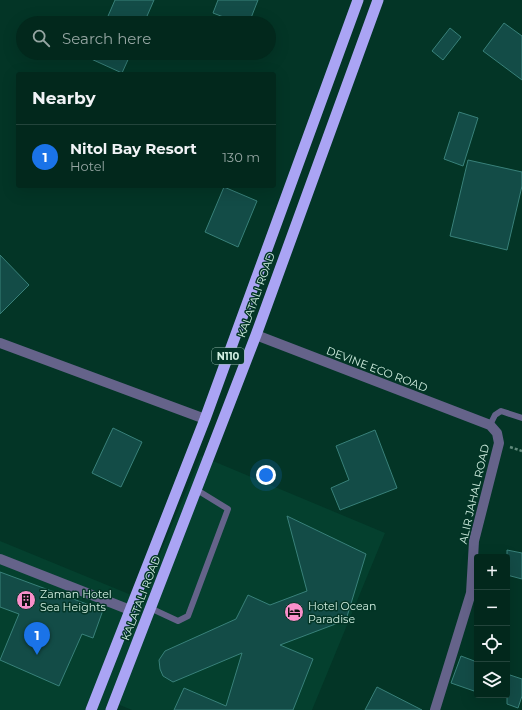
<!DOCTYPE html>
<meta charset="utf-8">
<style>
:root{--surface:#02281c;--page:#0c3025;--text:#f1f3f6;--muted:#96a6a3;--line:#23443b;--accent:#1a73e8}
body{margin:0;font-family:Montserrat,sans-serif;background:var(--page);color:var(--text)}
.controls{position:absolute;right:12px;bottom:12px;display:grid;overflow:hidden;border-radius:4px;box-shadow:0 4px 16px #0002}
.controls button{width:36px;height:36px;display:grid;place-items:center;padding:0;border:0;border-bottom:1px solid var(--line);background:var(--surface);color:var(--text);font:20px sans-serif}
.you{position:absolute;left:266px;top:475px;width:14px;height:14px;margin:-10px;border:3px solid #fff;border-radius:50%;background:#1a73e8;box-shadow:0 0 0 6px #1a73e833}
.badge{display:grid;place-items:center;width:26px;height:26px;border-radius:50%;background:var(--accent);color:#fff;font-size:13px;font-weight:700}
.pin{position:absolute;translate:-50% -33px;filter:drop-shadow(0 1px 2px #0008)}
.pin::after{content:'';position:absolute;top:21px;width:14px;height:12px;background:inherit;clip-path:polygon(0 0,100% 0,50% 100%)}
.list{margin:0;padding:0;list-style:none}
h2{display:flex;justify-content:space-between;align-items:center;height:52px;margin:0;padding:0 16px;font-size:17px}
h2 small{font-size:13px;font-weight:400;color:var(--muted)}
.list li{display:grid;grid-template-columns:26px 1fr auto;gap:12px;align-items:center;box-sizing:border-box;height:64px;padding:0 16px;border-top:1px solid var(--line)}
.list b{display:block;font-size:15px;white-space:nowrap}
.list p{margin:0;font-size:13px;white-space:nowrap;color:var(--muted)}
.list em{font-size:13px;font-style:normal;color:var(--muted)}
.icon{flex:none;width:22px;height:22px;fill:none;stroke:currentColor;stroke-width:2;stroke-linecap:round;stroke-linejoin:round}
.map{position:relative;flex:none;width:522px;height:710px;overflow:hidden}
.search{position:absolute;background:var(--surface);box-shadow:0 4px 16px #0002;left:16px;top:16px;width:260px;height:44px;display:flex;align-items:center;gap:10px;box-sizing:border-box;padding:0 14px;border-radius:22px;color:var(--muted);font-size:15px}
.panel{position:absolute;background:var(--surface);box-shadow:0 4px 16px #0002;left:16px;top:72px;width:260px;height:116px;border-radius:4px}
.map>svg:first-child{display:block}
.built{fill:#04402e}
.building{fill:#134c47;stroke:#39817a}
.lines{fill:none;stroke-linecap:round;stroke-linejoin:round}
.path{stroke:#60897b;stroke-width:2.5;stroke-dasharray:3 2;stroke-linecap:butt}
.service{stroke:#65638a;stroke-width:6}
.minor{stroke:#65638a;stroke-width:10}
.trunk{stroke:#aaa4f4;stroke-width:11}
.labels{text-anchor:middle;dominant-baseline:central;stroke-width:3;stroke-linejoin:round;paint-order:stroke}
.shield{fill:#033526;stroke:#93b7a9;stroke-width:1}
.shield-label{font-size:10px;font-weight:bold;fill:#d1efe1}
.street-label{font-size:11px;fill:#d1efe1;stroke:#033526}
.poi-label{font-size:11px;fill:#d1efe1;stroke:#033526;text-anchor:start}
</style>
<div class="map">
<svg width="522" height="710" viewBox="0 0 522 710">
<rect width="100%" height="100%" fill="#033526"/>
<path class="built" d="M201,456L385,533L312,710H132L110,701L106,710H0V541L141,599Z"/>
<g class="building">
<path d="M115,0H154L144,23H105Z"/>
<path d="M218,0H258L249,23H239L213,13Z"/>
<path d="M504,23L522,36V80L483,51Z"/>
<path d="M450,28L461,37L443,60L432,51Z"/>
<path d="M78,53H131L122,73Z"/>
<path d="M459,112L478,118L463,166L444,159Z"/>
<path d="M468,160L522,172V186L507,250L450,236Z"/>
<path d="M224,187L257,201L238,247L205,232Z"/>
<path d="M0,255L29,285L0,314Z"/>
<path d="M113,428L142,442L121,487L92,473Z"/>
<path d="M375,430L397,488L340,510L331,488L349,480L336,446Z"/>
<path d="M287,516L366,554L346,620L280,645L313,659L293,710H174L184,688L226,706L242,653L173,682L163,676L160,669L159,660L165,651L236,619L248,595L270,605L307,591Z"/>
<path d="M507,550L522,553V579L507,575Z"/>
<path d="M0,572L103,610L93,638L82,634L59,686L0,660L19,614L0,607Z"/>
<path d="M461,656L477,662V692L451,683Z"/>
<path d="M507,674L522,679V696L518,708L507,704Z"/>
<path d="M377,687L422,710H365Z"/>
</g>
<g class="lines">
<path class="path" d="M510,447L522,451"/>
<g class="service">
<path d="M490,425L495,415L501,411L522,418"/>
<path d="M150,608L178,621L188,616L228,509L197,490"/>
</g>
<g class="minor">
<path d="M256,335L490,425L497,433L499,443L474,541L471,593L435,710"/>
<path d="M0,343L205,419"/>
<path d="M0,559L130,610"/>
</g>
<g class="trunk">
<path d="M91,710L205,419L358,0"/>
<path d="M111,710L256,335L378,0"/>
</g>
</g>
<defs>
<symbol id="building-disc" viewBox="-11 -11 22 22"><circle r="9.5" fill="#f98fca" stroke="#033526"/><path d="M-4-6H4V6H1V3H-1V6H-4ZM-2.5-4.3h1.7v1.8h-1.7ZM.8-4.3h1.7v1.8H.8ZM-2.5-1h1.7V.8h-1.7ZM.8-1h1.7V.8H.8Z" fill="#111"/></symbol>
<symbol id="hotel-disc" viewBox="-11 -11 22 22"><circle r="9.5" fill="#f98fca" stroke="#033526"/><path d="M-6-4.5h1.5V1H6V5H4.5V3h-9V5H-6ZM-4 0a1.8 1.8 0 1 1 3.6 0ZM.5 0V-2.5h3Q6-2.5 6 0Z" fill="#111"/></symbol>
</defs>
<g fill-rule="evenodd">
<use href="#building-disc" x="15" y="589" width="22" height="22"/>
<use href="#hotel-disc" x="283" y="601" width="22" height="22"/>
</g>
<g class="labels">
<rect class="shield" x="212" y="348" width="32" height="16" rx="3"/>
<g class="shield-label">
<text x="228" y="356">N110</text>
</g>
<g class="street-label">
<text transform="translate(256 295) rotate(-70)">KALATALI ROAD</text>
<text transform="translate(377 369) rotate(21)">DEVINE ECO ROAD</text>
<text transform="translate(474 494) rotate(-77)">ALIR JAHAL ROAD</text>
<text transform="translate(141 598) rotate(-69)">KALATALI ROAD</text>
</g>
<g class="poi-label">
<text x="40" y="594">Zaman Hotel<tspan x="40" dy="13">Sea Heights</tspan></text>
<text x="308" y="606">Hotel Ocean<tspan x="308" dy="13">Paradise</tspan></text>
</g>
</g>
</svg>
<div class="controls">
<button>+</button>
<button>−</button>
<button><svg class="icon" aria-label="locate" viewBox="0 0 24 24"><circle cx="12" cy="12" r="6"/><path d="M12 2v4M12 18v4M2 12h4M18 12h4"/></svg></button>
<button><svg class="icon" aria-label="layers" viewBox="0 0 24 24"><path d="M12 4l9 5-9 5-9-5zM3 14l9 5 9-5"/></svg></button>
</div>
<div class="you"></div>
<div class="pin badge" style="left:37px;top:655px">1</div>
<div class="search"><svg class="icon" aria-label="search" viewBox="0 0 24 24"><circle cx="10" cy="10" r="6"/><path d="M15 15l6 6"/></svg>Search here</div>
<section class="panel">
<h2>Nearby<small></small></h2>
<ul class="list">
<li><span class="badge">1</span><div><b>Nitol Bay Resort</b><p>Hotel</p></div><em>130 m</em></li>
</ul>
</section>
</div>
